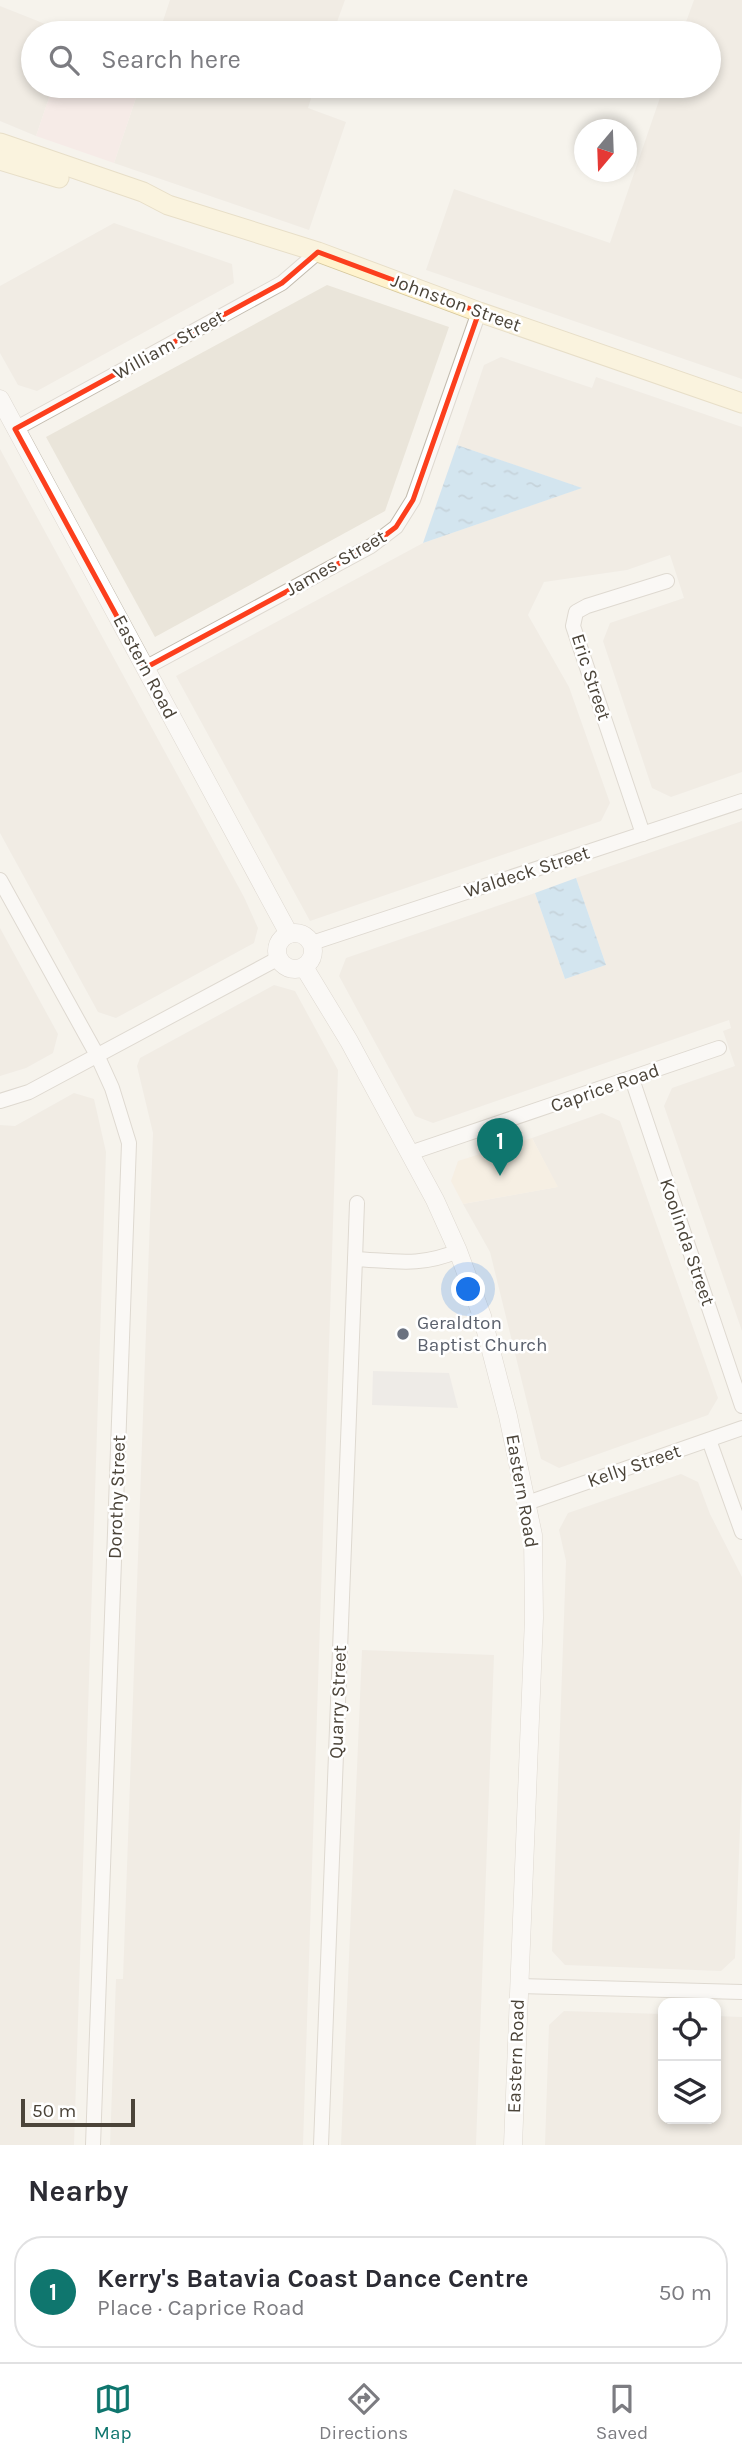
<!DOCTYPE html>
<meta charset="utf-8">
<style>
:root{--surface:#fff;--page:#f7f7f7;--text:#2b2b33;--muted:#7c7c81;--line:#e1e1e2;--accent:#0f766e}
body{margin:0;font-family:Karla,sans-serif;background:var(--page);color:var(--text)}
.controls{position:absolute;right:21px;bottom:21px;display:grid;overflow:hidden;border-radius:14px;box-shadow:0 4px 10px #0003}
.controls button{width:63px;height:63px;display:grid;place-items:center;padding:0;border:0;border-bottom:2px solid var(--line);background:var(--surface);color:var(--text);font:35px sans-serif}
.compass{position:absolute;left:574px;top:119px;width:63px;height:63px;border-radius:50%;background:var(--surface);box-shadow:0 4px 10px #0003;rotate:199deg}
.scale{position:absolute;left:21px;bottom:18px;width:114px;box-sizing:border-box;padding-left:7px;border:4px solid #4b4439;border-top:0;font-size:19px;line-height:24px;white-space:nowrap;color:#4b4439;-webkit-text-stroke:5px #fff;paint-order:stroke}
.you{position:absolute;left:469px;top:1290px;width:24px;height:24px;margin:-18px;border:5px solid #fff;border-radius:50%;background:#1a73e8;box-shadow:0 0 0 10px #1a73e833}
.badge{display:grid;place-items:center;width:46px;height:46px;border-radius:50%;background:var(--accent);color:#fff;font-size:23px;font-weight:700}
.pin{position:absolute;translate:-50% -58px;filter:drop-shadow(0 2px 4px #0008)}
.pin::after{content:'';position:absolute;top:37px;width:24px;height:21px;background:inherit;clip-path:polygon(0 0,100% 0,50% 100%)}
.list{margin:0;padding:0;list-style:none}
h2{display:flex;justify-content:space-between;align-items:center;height:91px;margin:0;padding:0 28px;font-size:30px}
h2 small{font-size:23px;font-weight:400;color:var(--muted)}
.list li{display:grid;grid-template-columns:46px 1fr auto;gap:21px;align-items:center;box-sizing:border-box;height:112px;margin:0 14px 14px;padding:0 14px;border:2px solid var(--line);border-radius:28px}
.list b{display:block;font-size:26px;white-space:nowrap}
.list p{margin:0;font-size:23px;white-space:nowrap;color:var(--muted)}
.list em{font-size:23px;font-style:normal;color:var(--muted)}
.icon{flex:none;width:38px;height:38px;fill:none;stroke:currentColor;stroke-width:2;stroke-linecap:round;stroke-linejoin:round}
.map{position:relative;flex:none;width:742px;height:2145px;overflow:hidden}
.search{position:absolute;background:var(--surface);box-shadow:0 4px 10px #0003;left:21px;right:21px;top:21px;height:77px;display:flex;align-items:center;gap:18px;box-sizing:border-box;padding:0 24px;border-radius:38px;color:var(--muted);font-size:26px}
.sheet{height:217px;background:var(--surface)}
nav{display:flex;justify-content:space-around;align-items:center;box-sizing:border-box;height:98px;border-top:2px solid var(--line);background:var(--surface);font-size:19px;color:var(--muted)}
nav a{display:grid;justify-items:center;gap:4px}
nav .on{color:var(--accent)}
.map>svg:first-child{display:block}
.residential{fill:#eae5da}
.commercial{fill:#f7ead8}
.medical{fill:#f6e3e0}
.parking{fill:#e5e3e0}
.water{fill:url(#water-ripples)}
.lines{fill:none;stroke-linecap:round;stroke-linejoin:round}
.minor-casing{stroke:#c2bbae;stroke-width:16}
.tertiary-casing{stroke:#c2bbae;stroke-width:19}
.secondary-casing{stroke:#d6c79b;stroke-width:21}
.minor{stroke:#fff;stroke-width:14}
.tertiary{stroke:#fff;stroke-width:18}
.secondary{stroke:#fff3cd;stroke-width:19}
.marked{fill:none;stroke:#fc3f1d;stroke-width:5;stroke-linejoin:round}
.worship-dot{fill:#6b7280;stroke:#fff;stroke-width:2.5}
.labels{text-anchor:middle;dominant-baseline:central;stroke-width:5;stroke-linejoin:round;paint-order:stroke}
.street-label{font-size:19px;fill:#4b4439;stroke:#fff}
.worship-label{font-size:19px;fill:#5b616d;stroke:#fff;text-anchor:start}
</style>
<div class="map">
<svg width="742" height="2145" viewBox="0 0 742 2145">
<defs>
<pattern id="water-ripples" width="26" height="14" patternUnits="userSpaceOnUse" patternTransform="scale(1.75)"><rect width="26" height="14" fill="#a9d4f2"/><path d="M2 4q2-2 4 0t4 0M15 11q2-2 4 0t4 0" fill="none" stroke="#8caec5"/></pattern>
</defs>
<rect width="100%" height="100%" fill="#f6f3ec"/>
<g class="residential">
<path d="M170,0H345L333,33H159Z"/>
<path d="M694,0H742V379L426,270L454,189L610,243L664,86H709V33H682Z"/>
<path d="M0,6L68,33H33V86H53L36,136L0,121Z"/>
<path d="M140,86H315L308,108L346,122L309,230L114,163Z"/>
<path d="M114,223L232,264L234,283L37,391L18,385L0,353V286Z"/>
<path d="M327,285L449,327L385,511L155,637L46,437Z"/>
<path d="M501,357L592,388L596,377L742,427V772L671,797L652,788L603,641L610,623L684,598L670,555L627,570L544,582L528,615L569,687L610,803L601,821L310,921L176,676L423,543L581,488L457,445L484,365Z"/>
<path d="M0,449L244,897L258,928L254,943L116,1018L98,1012L0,833Z"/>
<path d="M742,821V1331L664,1106L672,1088L735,1066L723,1031L731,1028L729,1020L433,1123L415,1116L339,976L346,958L535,893L565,979L606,965L576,878Z"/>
<path d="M0,928L58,1034L53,1053L26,1068L0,1076Z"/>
<path d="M274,985L295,991L338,1070L303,2145H110L116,1979H123L153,1133L137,1066L140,1058Z"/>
<path d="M74,1093L94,1099L106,1152L74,2145H0V1125L15,1126Z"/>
<path d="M602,1113L620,1121L718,1398L708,1415L559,1468L541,1459L490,1252L463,1204L557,1187L532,1138Z"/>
<path d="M681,1474L698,1482L710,1514L742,1577V1776L735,1958L721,1971L565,1965L552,1951L566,1561L559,1530L568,1513Z"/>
<path d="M362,1650L494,1655L476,2145H341Z"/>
<path d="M564,2011L663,2014V2119H716V2016L742,2017V2145H545L549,2025Z"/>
</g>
<path class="commercial" d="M532,1138L558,1187L463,1204L451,1181L458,1161Z"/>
<path class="medical" d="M53,86H140L114,163L36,136Z"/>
<path class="parking" d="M373,1371L449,1373L458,1408L372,1405Z"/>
<g class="water">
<path d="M457,445L582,488L423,543Z"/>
<path d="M576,878L606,965L565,979L535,893Z"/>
</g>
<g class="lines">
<defs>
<g id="minor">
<path d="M15,429L282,283L318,252"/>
<path d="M145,668L371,546L396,527L413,500L479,312"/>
<path d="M643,834L573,626L576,612L587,606L667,581"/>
<path d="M0,880L97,1055L112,1088L129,1143L93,2145"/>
<path d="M312,943L742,801"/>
<path d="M632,1079L742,1406"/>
<path d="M0,1101L29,1092L279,958"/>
<path d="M410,1153L719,1048"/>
<path d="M355,1259L357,1203"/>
<path d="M709,1440L742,1532"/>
<path d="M527,1503L742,1428"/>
<path d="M519,1986L742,1992"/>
<path d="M321,2145L355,1259C395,1261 420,1267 458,1251"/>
</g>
<g id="tertiary">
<path d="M0,399L289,934"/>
<circle cx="295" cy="951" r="18"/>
<path d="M304,967L349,1041L435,1200L458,1251L482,1316L508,1416L533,1535L534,1618L513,2145"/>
</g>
<g id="secondary">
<path d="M0,143L143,192L168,205L318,252L479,312L742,403"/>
<path d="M0,160L59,178"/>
</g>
</defs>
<use href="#minor" class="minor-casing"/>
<use href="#tertiary" class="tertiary-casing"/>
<use href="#secondary" class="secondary-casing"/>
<use href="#minor" class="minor"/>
<use href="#tertiary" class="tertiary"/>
<use href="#secondary" class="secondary"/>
</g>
<path d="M0 0H742V2145H0ZM318,252L479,312L413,500L396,527L371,546L145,668L15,429L282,283Z" fill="#f6f3ec" fill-opacity=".55" fill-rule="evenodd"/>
<path class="marked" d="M318,252L479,312L413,500L396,527L371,546L145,668L15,429L282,283Z"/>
<circle class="worship-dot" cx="403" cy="1334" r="7"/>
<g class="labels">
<g class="street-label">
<text transform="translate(456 303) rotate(20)">Johnston Street</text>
<text transform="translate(169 345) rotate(-29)">William Street</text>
<text transform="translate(336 563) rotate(-30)">James Street</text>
<text transform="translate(145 667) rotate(62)">Eastern Road</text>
<text transform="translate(591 677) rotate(72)">Eric Street</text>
<text transform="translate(527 872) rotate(-18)">Waldeck Street</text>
<text transform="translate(605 1088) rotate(-19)">Caprice Road</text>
<text transform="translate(687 1242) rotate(71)">Koolinda Street</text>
<text transform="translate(634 1466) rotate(-19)">Kelly Street</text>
<text transform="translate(522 1491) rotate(80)">Eastern Road</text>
<text transform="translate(117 1497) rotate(-88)">Dorothy Street</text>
<text transform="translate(338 1702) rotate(-88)">Quarry Street</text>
<text transform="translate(516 2056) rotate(-88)">Eastern Road</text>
</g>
<g class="worship-label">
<text x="417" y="1323">Geraldton<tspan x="417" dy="22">Baptist Church</tspan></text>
</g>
</g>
</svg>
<div class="controls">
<button><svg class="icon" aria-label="locate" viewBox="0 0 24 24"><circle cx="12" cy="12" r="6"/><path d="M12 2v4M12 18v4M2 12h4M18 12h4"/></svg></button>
<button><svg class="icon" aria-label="layers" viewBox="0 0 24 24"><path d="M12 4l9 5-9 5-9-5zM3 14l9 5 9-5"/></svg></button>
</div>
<svg class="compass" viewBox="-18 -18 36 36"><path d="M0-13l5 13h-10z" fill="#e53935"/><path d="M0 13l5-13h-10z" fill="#7c7c81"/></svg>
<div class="scale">50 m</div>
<div class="you"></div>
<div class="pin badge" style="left:500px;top:1176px">1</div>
<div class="search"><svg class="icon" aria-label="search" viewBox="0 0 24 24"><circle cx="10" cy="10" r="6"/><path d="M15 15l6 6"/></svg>Search here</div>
</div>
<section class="sheet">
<h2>Nearby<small></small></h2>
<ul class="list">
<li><span class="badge">1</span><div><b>Kerry's Batavia Coast Dance Centre</b><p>Place · Caprice Road</p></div><em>50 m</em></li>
</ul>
</section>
<nav>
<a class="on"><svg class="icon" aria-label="map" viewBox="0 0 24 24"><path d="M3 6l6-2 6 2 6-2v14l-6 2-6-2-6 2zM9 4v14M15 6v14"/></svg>Map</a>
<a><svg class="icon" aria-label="directions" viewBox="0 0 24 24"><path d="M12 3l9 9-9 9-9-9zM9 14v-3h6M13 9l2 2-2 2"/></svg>Directions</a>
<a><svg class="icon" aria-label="saved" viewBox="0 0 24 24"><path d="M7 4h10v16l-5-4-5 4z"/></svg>Saved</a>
</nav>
